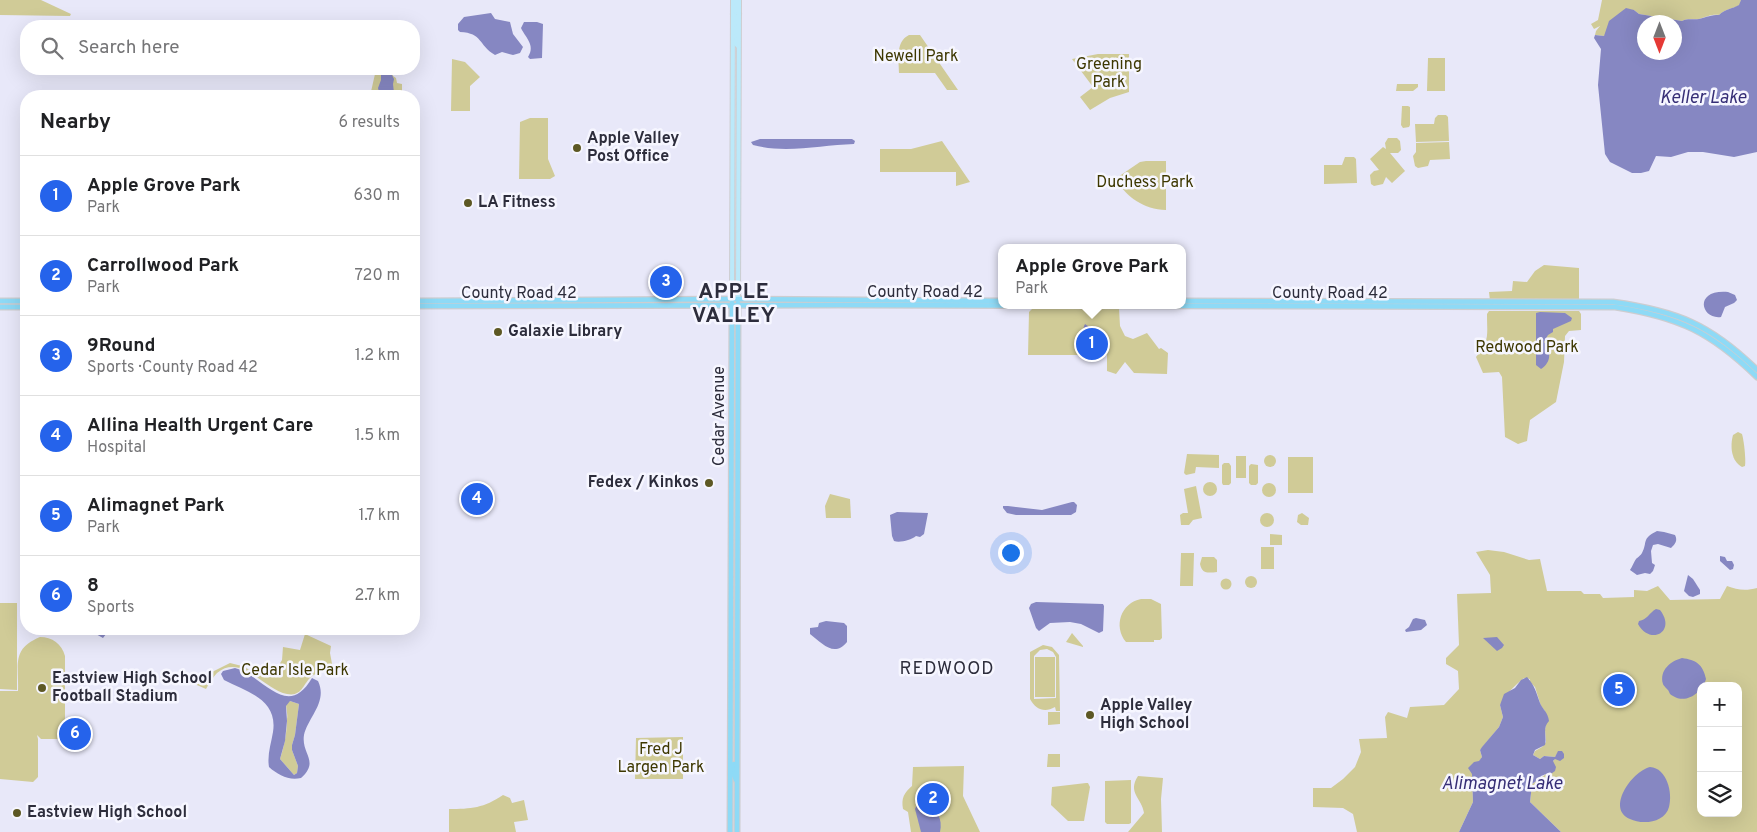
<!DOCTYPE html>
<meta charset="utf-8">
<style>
:root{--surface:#fff;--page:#f6f6f6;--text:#202124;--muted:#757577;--line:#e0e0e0;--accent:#2563eb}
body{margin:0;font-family:Overpass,sans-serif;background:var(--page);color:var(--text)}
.controls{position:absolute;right:15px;bottom:15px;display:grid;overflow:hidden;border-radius:10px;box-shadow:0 5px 20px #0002}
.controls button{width:45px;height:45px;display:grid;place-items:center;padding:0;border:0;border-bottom:1px solid var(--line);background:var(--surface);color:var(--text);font:25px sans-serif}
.compass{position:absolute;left:1637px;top:15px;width:45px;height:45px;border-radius:50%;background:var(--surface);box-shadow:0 5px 20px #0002;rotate:180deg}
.you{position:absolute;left:1010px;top:552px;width:18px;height:18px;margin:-12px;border:4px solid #fff;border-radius:50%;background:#1a73e8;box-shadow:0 0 0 8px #1a73e833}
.badge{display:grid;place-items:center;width:32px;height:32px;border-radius:50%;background:var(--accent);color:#fff;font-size:16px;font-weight:700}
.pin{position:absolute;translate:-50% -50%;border:2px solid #fff;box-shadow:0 1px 5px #0006}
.popup{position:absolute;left:998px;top:244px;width:188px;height:65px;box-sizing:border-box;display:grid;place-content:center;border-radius:10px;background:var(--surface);filter:drop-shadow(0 1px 4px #0005);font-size:16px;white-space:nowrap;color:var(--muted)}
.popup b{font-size:19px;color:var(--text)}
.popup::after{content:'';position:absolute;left:50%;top:100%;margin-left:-10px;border:10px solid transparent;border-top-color:var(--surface)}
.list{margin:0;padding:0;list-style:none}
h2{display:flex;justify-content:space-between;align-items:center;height:65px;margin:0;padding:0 20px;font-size:21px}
h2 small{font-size:16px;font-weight:400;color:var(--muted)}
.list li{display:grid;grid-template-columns:32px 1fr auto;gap:15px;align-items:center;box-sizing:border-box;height:80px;padding:0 20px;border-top:1px solid var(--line)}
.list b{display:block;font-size:19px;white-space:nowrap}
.list p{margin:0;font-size:16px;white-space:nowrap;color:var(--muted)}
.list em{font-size:16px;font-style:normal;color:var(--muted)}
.icon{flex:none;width:28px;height:28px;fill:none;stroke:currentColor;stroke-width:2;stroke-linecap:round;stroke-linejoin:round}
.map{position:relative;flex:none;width:1757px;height:832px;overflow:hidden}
.search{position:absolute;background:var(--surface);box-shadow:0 5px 20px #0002;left:20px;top:20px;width:400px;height:55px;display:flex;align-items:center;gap:12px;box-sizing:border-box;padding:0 18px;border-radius:20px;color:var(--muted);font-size:19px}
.panel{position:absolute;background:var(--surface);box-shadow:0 5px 20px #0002;left:20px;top:90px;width:400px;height:545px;border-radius:20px}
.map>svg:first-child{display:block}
.green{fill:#d0cb97;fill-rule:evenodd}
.water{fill:#8687c2;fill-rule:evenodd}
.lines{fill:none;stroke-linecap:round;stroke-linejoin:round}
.major-casing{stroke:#cdcdd0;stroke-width:6}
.highway-casing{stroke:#cdcdd0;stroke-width:7}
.major{stroke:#bbe9fa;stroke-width:4}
.highway{stroke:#8edaf6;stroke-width:4.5}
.poi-dot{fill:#5d5824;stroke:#f6f6ff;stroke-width:2}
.labels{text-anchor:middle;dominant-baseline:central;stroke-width:5;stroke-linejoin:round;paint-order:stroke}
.park-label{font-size:16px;fill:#3d3700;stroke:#f6f6ff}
.poi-label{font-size:16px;font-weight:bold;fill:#2d2d3c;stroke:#f6f6ff;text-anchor:start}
.street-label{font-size:16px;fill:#2d2d3c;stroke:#f6f6ff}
.water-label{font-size:18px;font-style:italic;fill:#362e76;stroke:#f6f6ff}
.neighbourhood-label{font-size:18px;letter-spacing:1px;fill:#2d2d3c;stroke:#f6f6ff}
.district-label{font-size:21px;font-weight:bold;letter-spacing:1px;fill:#2d2d3c;stroke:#f6f6ff}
</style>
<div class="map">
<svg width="1757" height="832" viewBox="0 0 1757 832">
<rect width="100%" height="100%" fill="#e8e8f9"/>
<g class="green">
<path d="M0,0H41L71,14L70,16L0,15Z"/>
<path d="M1602,0H1741L1740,5C1732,9 1725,9 1719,15C1711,14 1707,17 1699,19C1693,20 1688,18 1682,21L1639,14L1634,10L1604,36L1595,35L1596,31L1600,26L1594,29L1591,24L1598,20Z"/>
<path d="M909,35H920L958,90H947L935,73H899C899,60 895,42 909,35Z"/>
<path d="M1098,54H1129V92L1110,98L1090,110L1080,97L1093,87L1072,59Z"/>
<path d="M1428,58H1445V91H1427Z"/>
<path d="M452,59L465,62L480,77L470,86V111H451Z"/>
<path d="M368,69H391L393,76L396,78L397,83L402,84V96H370L375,74L365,72Z"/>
<path d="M1397,84H1418V87L1413,91H1396Z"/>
<path d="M1402,106H1408L1410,107V125L1409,127L1403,128L1401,125Z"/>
<path d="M1438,115H1446L1448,117L1449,141L1416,142L1415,124H1434L1435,118Z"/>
<path d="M530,118H548V159L555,176L550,179H519L520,122Z"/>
<path d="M1388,138H1397L1400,141L1401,150L1398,153H1390L1405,171L1392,183L1386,177L1383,184L1374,186L1371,184L1370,175L1374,171L1379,170L1370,159L1383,147L1386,149L1385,143Z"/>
<path d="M942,141L970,182L956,186V172H880V149H911Z"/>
<path d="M1449,142L1450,159L1430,160L1428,166L1418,168L1415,166L1413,156L1416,152V143Z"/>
<path d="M1345,157H1354L1356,159L1357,183L1324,184V165H1342Z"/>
<path d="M1146,161H1166V210C1143,209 1128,198 1115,179L1140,162Z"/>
<path d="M1544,265L1579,268V299L1490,301L1489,292L1512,291L1513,281L1527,282L1535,271Z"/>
<path d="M1033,308H1119L1120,326L1125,336L1133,339L1147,333L1159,349L1161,348L1168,353L1167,374L1134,373L1125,362L1116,374L1107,371V355H1028L1029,312Z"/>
<path d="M1489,311H1579L1581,314V330L1569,331L1565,336L1564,362L1556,402L1530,420L1527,441L1518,444L1505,437L1502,377L1499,372L1483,373L1476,357C1490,341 1487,335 1487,314Z"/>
<path d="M1738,432L1742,434C1744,441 1746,459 1745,466L1742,467C1731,461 1730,446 1733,435Z"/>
<path d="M1187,454L1219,455V468L1196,467L1195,473L1186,475L1184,473Z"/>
<circle cx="1270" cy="461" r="6"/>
<rect x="1236" y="456" width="10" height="22"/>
<rect x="1288" y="457" width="25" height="36"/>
<path d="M1224,463H1229L1231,466V483L1229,485H1223L1222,483V465Z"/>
<path d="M1251,464L1258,465V483L1256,485H1251L1249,483V466Z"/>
<circle cx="1210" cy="489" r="7"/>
<circle cx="1269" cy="490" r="7"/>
<path d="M1196,486L1202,518L1193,520L1189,525H1181L1180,515L1183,513H1188L1184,489Z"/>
<path d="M830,494L850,499L851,518H826L825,506Z"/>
<path d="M1302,513L1309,518L1308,525H1301L1297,522L1298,515Z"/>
<circle cx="1267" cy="520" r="7"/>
<path d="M1270,534L1282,535V545H1270Z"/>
<rect x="1261" y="547" width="13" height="22"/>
<path d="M1488,550L1504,552L1529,560L1540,559L1547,591H1581L1584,594H1600L1603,598L1634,597V590L1647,591L1658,586L1670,600L1720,599L1727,586C1737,590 1746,591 1757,588V832H1561L1530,802L1532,784L1546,774L1559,751L1555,757L1544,756L1540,759L1533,755L1535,751L1542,747L1546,742L1545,730L1546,723L1545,711L1541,706L1535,687L1530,682V679L1524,678C1514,686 1507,693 1500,705L1503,717L1499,727L1480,750L1482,757L1472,774L1473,802L1459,832H1357L1353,814L1343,808L1313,807V788H1331L1343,779L1355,767L1361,752L1359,739L1387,738L1385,717L1388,712L1407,718L1410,707L1444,705L1459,689L1458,671L1446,664V658L1459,645L1457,594L1491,593L1490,575L1476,552ZM1701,686H1738V813H1701Z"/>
<path d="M1181,553H1194L1193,586H1180Z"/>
<path d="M1202,557H1214L1217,560V572C1208,573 1202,574 1200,564Z"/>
<circle cx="1251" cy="582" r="6"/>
<circle cx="1226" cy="584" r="5.5"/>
<path d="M1141,599H1151L1161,604L1162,638L1160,640H1154V642H1126C1113,626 1121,603 1141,599Z"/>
<path d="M0,603H17V690L0,689Z"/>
<path d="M1072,633L1083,646V647L1066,642Z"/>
<path d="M305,634L331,646L330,653L333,669C327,671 315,673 311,677C303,684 302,697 287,694C264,690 242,653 217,673C213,677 209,684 206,689L190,682L192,678L198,679L230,663L242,666L258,674L276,670L282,660L283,647L300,650Z"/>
<path d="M40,637C52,637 62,644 65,656V734L59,739H41L37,735L38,739V777L33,782L0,779V691H18C19,665 11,649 40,637Z"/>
<path d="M1043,645L1052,647L1059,655L1060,711H1056L1055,707C1045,713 1036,710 1030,699V652ZM1047,649L1053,652L1056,657V698L1034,699V656L1040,650Z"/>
<rect x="1035" y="657" width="20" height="40"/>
<path d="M290,701L299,704L295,735L292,745V750L298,766L297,773L294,775L280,759C284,747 287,733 287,719C288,714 286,709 286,703Z"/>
<path d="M1048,712H1060V724L1048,725Z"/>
<path d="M69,717H80L81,725H69Z"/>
<rect x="69" y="729" width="11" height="9"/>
<path d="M683,737V779H635L636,738Z"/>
<path d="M1048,754H1060V767H1047Z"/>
<path d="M964,766L963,796L980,832H911L908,812L903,809C901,798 904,793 912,786L913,767Z"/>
<path d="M1138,776L1163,778L1161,799L1162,832H1128L1144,813C1142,798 1127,793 1138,776Z"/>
<path d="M1131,780V823L1129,824H1107L1105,822V781Z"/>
<path d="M1086,783H1088L1090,787L1084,821H1068L1051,805L1052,787Z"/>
<path d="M503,795L510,798L512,803L524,800L528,820L514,822L516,832H449V809C471,809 484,808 503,795Z"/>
</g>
<g class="water">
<path d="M1741,0H1757V152L1734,157L1703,152H1688L1671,157L1656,156L1649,171L1641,173H1632L1610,162L1605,154L1598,85L1601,49L1594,38L1595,35L1604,36L1609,21L1626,8L1634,10L1639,14L1682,21C1688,18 1693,20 1699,19C1707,17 1711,15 1719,15C1725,9 1732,9 1739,5ZM1644,22H1674V52H1644Z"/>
<path d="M491,13L495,19L510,22L513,34L523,47L520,53L513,55L502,52L495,55C478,45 483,33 460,32L458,30V24L464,17Z"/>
<path d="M524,22H537L543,24L542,58L530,59L528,57C536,45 525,37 521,28Z"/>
<path d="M382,69H389L394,79L393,84L394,93L391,96H380L378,88L381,80V71Z"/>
<path d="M760,139H852L855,141L854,144C821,145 786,154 753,145L751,142Z"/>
<path d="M1728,292L1735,295L1737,300L1734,303L1725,307L1721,317C1701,320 1693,289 1728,292Z"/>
<path d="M1540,312L1565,313L1572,318L1571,321L1553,329V332L1548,335L1544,342C1551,351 1552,362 1541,369L1536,365V313Z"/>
<path d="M1085,324L1102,336L1106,346L1095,349L1078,350C1078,344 1084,341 1084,336C1085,330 1082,329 1085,324Z"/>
<path d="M1072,502H1074L1077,505L1076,512L1071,515H1016L1007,513L1003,508V506H1008L1042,510Z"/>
<path d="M897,512L928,513L924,534L920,537L916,536C911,540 900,543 894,541L892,536L890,515Z"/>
<path d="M1657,531L1664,532L1675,535C1678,541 1675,544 1671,548L1658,544L1653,545L1651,551L1652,563L1655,565L1653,571L1650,574L1645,573L1637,575L1630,570C1632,567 1634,562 1636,559C1637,558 1641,555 1642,553C1648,542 1641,539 1657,531Z"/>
<path d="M1720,556L1725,557L1727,561H1732L1734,565L1733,569L1730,570L1720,561Z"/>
<path d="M1688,575L1693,579L1700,590V594L1693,597L1689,596L1684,591Z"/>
<path d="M1036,602L1103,604L1104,606L1103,631L1099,633L1081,624L1070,622L1050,623L1039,631L1036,628L1029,608L1031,604Z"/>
<path d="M1656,609L1660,610C1677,632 1650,646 1638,624L1639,621C1647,620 1649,613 1656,609Z"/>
<path d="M1416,618L1425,620L1427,625L1421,630L1406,632L1405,630L1409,627L1413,619Z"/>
<path d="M826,621L844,623L847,626V642C834,658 822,643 810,634V628L818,627L819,623Z"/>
<path d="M45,629H110L103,638L94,633Z"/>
<path d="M1497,637L1504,645L1502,648L1497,651L1483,638Z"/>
<path d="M1682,658C1696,660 1703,664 1706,679C1703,691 1687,705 1673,696C1669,694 1670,693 1668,690C1667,689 1663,685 1663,684C1659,670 1671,661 1682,658Z"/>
<path d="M235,668C263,675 287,721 312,678L318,681C328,702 308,717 304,735C301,754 320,761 301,778C289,781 278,775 269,767C267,755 271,744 273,732C278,700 248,692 224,680L221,674L223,671ZM290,701L299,704L295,735L292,745V750L298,766L297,773L294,775L280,759L285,741L287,721L286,706Z"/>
<path d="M1527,677C1535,686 1536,692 1540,703C1543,710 1548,712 1549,721C1542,728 1547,737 1545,745L1535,750L1533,755L1540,759L1544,756L1555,757L1558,751H1562L1564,754V758L1560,761L1555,759L1553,761L1556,767L1555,771L1548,776L1546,774L1541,776L1540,778L1532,784L1530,802L1561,832H1459L1473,802L1472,774L1468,768L1474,762L1479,761L1482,757L1480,750L1482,747L1499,727L1503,717L1500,705L1504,694L1515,688L1521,680Z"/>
<path d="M1650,767C1667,768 1673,793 1669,807C1665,823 1642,825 1630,819C1606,809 1631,772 1650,767Z"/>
<path d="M925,804C937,809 943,819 940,832H921L915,809L917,805Z"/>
</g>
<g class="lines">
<defs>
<g id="major">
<path d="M735,0L736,12L739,14"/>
<path d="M733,14L736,17V44L738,46"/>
<path d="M732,299L733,0"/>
<path d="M738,299L739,0"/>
</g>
<g id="highway">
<path d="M0,301H26"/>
<path d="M414,301L745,299L1002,301"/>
<path d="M1182,301L1613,302C1677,311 1710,324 1757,370"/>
<path d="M414,306L838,305L1615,307C1679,317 1711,332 1757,377"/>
<path d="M0,307H26"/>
<path d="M734,764V775L736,780"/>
<path d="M730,832L732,303"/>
<path d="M737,832L738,303"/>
</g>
</defs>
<use href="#major" class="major-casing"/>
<use href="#highway" class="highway-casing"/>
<use href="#major" class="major"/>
<use href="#highway" class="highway"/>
</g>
<g class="poi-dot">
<circle cx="577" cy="148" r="5"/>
<circle cx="468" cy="203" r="5"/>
<circle cx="498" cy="332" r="5"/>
<circle cx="709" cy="483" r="5"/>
<circle cx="42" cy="688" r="5"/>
<circle cx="1090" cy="715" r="5"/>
<circle cx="17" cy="813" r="5"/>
</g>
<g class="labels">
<g class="park-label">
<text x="916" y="57">Newell Park</text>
<text x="1109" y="65">Greening<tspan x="1109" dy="18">Park</tspan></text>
<text x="1145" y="183">Duchess Park</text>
<text x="1527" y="348">Redwood Park</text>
<text x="295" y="671">Cedar Isle Park</text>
<text x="661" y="750">Fred J<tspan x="661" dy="18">Largen Park</tspan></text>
</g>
<g class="poi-label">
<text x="587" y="139">Apple Valley<tspan x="587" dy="18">Post Office</tspan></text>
<text x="478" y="203">LA Fitness</text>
<text x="508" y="332">Galaxie Library</text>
<text x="699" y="483" text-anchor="end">Fedex / Kinkos</text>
<text x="52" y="679">Eastview High School<tspan x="52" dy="18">Football Stadium</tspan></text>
<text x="1100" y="706">Apple Valley<tspan x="1100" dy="18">High School</tspan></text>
<text x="27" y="813">Eastview High School</text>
</g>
<g class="street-label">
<text x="925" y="293">County Road 42</text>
<text x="519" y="294">County Road 42</text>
<text x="1330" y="294">County Road 42</text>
<text transform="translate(720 416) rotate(-90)">Cedar Avenue</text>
</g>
<g class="water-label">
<text x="1703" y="98">Keller Lake</text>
<text x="1502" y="784">Alimagnet Lake</text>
</g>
<g class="neighbourhood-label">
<text x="947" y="669">REDWOOD</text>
</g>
<g class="district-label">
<text x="734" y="292">APPLE<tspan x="734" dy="24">VALLEY</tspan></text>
</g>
</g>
</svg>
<div class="controls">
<button>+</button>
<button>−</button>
<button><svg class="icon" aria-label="layers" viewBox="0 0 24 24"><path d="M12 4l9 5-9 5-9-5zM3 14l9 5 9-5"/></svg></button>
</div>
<svg class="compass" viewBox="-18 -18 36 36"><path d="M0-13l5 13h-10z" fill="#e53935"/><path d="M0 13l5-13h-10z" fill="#757577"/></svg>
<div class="you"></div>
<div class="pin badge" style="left:1092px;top:344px">1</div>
<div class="popup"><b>Apple Grove Park</b>Park</div>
<div class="pin badge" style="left:933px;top:799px">2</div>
<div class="pin badge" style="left:666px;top:282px">3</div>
<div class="pin badge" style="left:477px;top:499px">4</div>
<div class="pin badge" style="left:1619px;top:690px">5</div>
<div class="pin badge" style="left:75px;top:734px">6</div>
<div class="search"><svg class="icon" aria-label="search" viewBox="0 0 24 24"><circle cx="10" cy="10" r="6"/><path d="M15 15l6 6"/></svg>Search here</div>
<section class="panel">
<h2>Nearby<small>6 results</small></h2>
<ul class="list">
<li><span class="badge">1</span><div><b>Apple Grove Park</b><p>Park</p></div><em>630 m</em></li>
<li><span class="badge">2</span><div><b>Carrollwood Park</b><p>Park</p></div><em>720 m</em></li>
<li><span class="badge">3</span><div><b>9Round</b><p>Sports · County Road 42</p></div><em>1.2 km</em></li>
<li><span class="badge">4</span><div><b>Allina Health Urgent Care</b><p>Hospital</p></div><em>1.5 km</em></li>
<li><span class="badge">5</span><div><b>Alimagnet Park</b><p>Park</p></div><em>1.7 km</em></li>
<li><span class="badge">6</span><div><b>8</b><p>Sports</p></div><em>2.7 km</em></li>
</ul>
</section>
</div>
